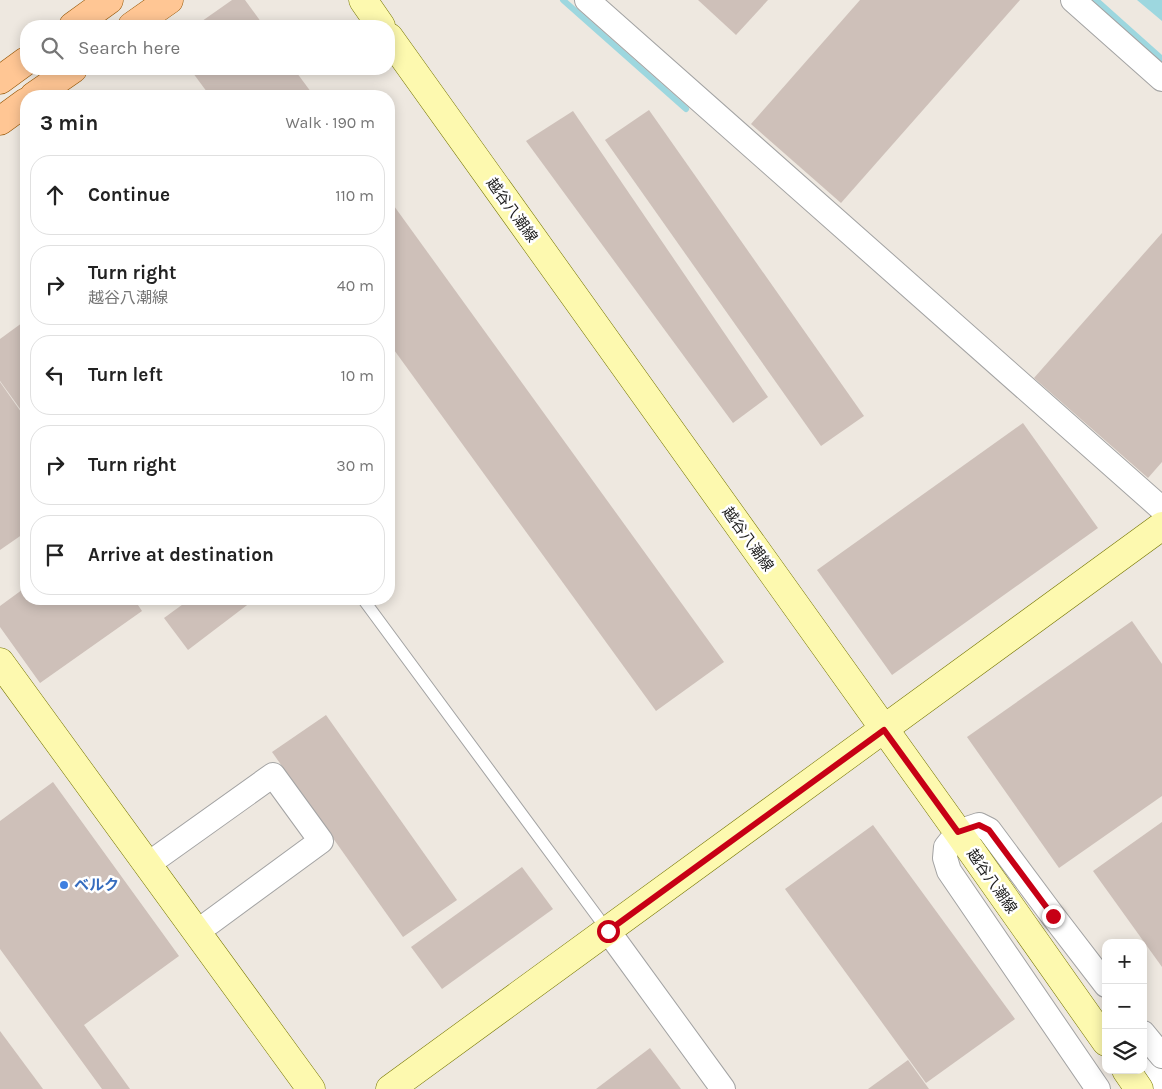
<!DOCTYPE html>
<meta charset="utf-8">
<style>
:root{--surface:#fff;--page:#f2f2f2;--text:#222;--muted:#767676;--line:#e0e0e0}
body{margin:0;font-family:Karla,"Noto Sans JP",sans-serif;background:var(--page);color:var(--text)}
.controls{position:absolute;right:15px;bottom:15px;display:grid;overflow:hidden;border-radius:10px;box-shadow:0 2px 12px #0003}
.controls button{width:45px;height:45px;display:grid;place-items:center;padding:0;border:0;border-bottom:1px solid var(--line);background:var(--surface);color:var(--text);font:25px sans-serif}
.stop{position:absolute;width:15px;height:15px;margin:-11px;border:4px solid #c70015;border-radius:50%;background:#fff}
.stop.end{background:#c70015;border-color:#fff;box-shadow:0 1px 5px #0008}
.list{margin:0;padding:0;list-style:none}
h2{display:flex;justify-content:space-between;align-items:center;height:65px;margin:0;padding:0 20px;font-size:21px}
h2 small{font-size:16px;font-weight:400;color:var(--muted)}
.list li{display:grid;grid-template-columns:32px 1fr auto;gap:15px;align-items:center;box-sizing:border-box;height:80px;margin:0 10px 10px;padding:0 10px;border:1px solid var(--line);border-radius:20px}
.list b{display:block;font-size:19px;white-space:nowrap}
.list p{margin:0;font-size:16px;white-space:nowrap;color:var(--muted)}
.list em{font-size:16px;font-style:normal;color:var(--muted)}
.icon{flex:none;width:28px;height:28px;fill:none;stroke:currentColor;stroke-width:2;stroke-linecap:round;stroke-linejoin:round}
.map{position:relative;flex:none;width:1162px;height:1089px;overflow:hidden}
.search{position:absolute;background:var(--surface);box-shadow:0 2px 12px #0003;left:20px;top:20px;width:375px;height:55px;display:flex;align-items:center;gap:12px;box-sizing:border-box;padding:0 18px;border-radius:20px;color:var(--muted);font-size:19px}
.panel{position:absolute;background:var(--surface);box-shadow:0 2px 12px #0003;left:20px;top:90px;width:375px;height:515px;border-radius:20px}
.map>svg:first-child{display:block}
.water{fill:#9dd7df}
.pier{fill:#fff}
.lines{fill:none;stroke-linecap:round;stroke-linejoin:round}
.stream{stroke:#9dd7df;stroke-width:6}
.building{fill:#cec0b9}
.lane-casing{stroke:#a3a3a3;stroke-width:13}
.street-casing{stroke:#a3a3a3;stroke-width:26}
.secondary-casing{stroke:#757500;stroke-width:29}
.primary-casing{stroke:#935300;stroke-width:29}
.lane{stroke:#fff;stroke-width:11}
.street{stroke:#fff;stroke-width:24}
.secondary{stroke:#fdf9af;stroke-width:28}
.primary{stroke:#ffc694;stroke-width:28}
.route{stroke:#c70015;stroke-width:6}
.shop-dot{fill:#3f7fe0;stroke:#fff;stroke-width:2}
.labels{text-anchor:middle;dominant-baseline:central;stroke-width:5;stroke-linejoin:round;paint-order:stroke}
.street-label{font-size:15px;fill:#1c1c1c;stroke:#fff}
.shop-label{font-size:15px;font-weight:bold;fill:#366cbe;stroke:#fff;text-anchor:start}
</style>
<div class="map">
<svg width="1162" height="1089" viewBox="0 0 1162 1089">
<rect width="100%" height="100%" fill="#eee8e0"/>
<path class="water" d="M1137,0H1162V21Z"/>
<path class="pier" d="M1152,1056L1162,1070V1089H1123L1132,1070H1143V1062Z"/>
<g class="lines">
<g class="stream">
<path d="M563,0L686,109"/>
<path d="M1096,0L1162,59"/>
</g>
</g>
<g class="building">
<path d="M232,0H245L264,26H195Z"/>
<path d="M698,0H768L736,35Z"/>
<path d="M860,0H1020L841,203L751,124Z"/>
<path d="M190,69H294L314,96H210Z"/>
<path d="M649,110L864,416L821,446L605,140Z"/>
<path d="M573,111L768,397L733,423L526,141Z"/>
<path d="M389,199L724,662L656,711L389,343Z"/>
<path d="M1162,233V462L1148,478L1034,378Z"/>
<path d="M26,320V417L0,381V339Z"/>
<path d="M0,382L26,419V532L0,550Z"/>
<path d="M1023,423L1098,528L892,675L817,570Z"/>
<path d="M26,587V599H134L142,611L40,683L0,627V606Z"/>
<path d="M190,599H255L188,650L164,618Z"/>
<path d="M1132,621L1162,664V796L1059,868L967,737Z"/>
<path d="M326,715L457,900L403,937L272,752Z"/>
<path d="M53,782L179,956L84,1025L130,1089H102L0,949V821Z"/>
<path d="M1162,822V967L1093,871Z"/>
<path d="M873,825L1015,1019L926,1083L785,889Z"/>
<path d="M522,867L553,909L442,989L411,947Z"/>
<path d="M0,1031L43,1089H0Z"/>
<path d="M650,1048L681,1089H596Z"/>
<path d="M908,1060L929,1089H868Z"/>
</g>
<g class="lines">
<defs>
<path id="lane" d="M363,599L608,931"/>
<g id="street">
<path d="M587,0L1162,509"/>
<path d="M1073,0L1162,79"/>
<path d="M147,865L273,775L321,841L197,932"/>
<path d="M608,931L723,1089"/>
<path d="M1143,1033L1162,1056"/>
<path d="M1098,1089L949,871L945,858L946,847L958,832L979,825L989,830L1053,916L1106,985"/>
</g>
<g id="secondary">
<path d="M363,0L381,26"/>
<path d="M389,37L958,832L1106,1042"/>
<path d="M0,662L311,1089"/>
<path d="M1126,1070L1139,1089"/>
<path d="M390,1089L1162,526"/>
</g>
<g id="primary">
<path d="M73,26L109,0"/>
<path d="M132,26L169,0"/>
<path d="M0,80L26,61"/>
<path d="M34,96L73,69"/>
<path d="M0,121L26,102"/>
</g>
</defs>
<use href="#lane" class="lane-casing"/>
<use href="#street" class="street-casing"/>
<use href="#secondary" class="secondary-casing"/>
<use href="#primary" class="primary-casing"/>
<use href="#lane" class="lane"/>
<use href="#street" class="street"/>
<use href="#secondary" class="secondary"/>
<use href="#primary" class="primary"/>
</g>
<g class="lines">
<path class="route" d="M608,931L884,730L958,832L979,825L989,830L1053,916"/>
</g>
<circle class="shop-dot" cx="64" cy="885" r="5"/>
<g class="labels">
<g class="street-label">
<text transform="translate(512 210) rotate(54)">越谷八潮線</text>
<text transform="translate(748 539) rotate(54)">越谷八潮線</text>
<text transform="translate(992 881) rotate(55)">越谷八潮線</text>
</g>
<g class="shop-label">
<text x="74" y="885">ベルク</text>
</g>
</g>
</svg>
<div class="controls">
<button>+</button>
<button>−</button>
<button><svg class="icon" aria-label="layers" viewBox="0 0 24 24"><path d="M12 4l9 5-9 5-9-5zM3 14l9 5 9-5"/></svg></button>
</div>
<div class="stop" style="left:608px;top:931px"></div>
<div class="stop end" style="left:1053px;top:916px"></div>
<div class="search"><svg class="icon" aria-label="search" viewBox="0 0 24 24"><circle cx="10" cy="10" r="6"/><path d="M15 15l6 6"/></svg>Search here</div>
<section class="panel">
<h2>3 min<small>Walk · 190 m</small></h2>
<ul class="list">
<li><svg class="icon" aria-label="ahead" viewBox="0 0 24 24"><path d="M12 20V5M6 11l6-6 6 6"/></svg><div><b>Continue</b></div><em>110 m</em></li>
<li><svg class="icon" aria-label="right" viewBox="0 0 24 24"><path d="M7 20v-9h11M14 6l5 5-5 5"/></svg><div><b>Turn right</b><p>越谷八潮線</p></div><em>40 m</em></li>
<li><svg class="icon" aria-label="left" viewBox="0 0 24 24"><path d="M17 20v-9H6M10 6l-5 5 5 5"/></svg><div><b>Turn left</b></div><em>10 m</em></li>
<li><svg class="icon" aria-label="right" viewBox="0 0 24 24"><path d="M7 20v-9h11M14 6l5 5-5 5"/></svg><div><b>Turn right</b></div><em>30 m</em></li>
<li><svg class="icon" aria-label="arrive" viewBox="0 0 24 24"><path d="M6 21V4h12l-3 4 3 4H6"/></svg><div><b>Arrive at destination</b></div></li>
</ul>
</section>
</div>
